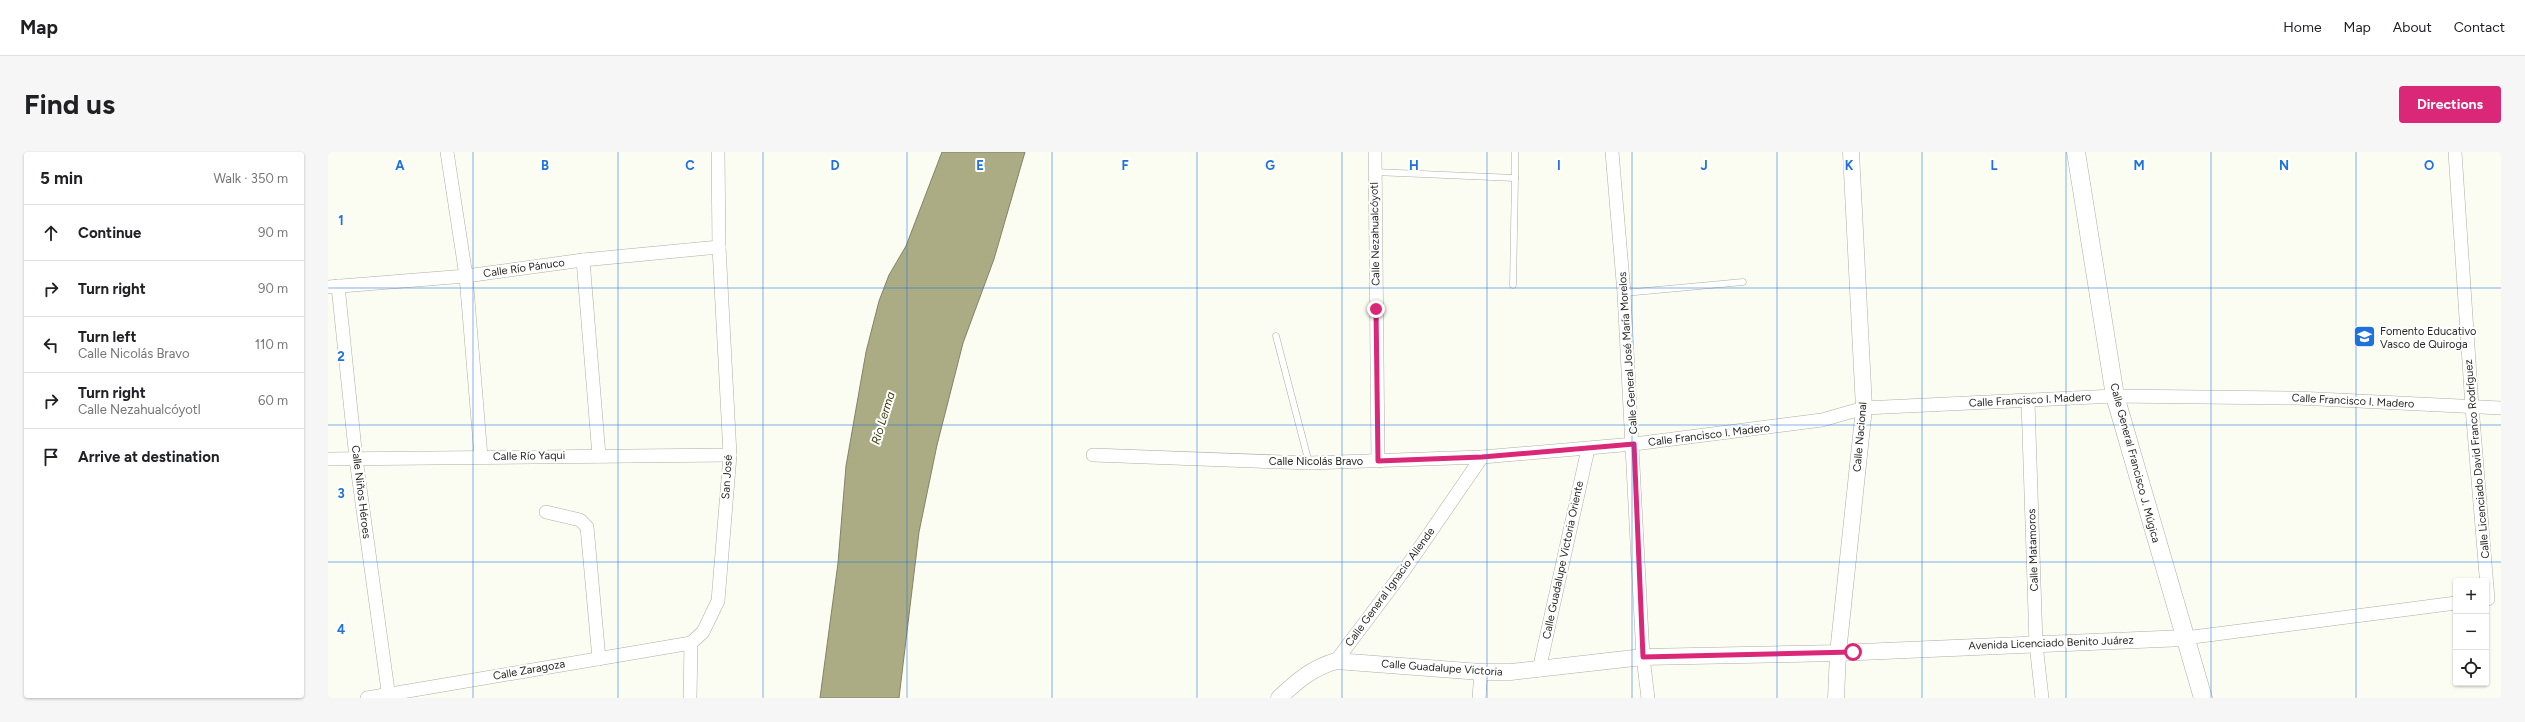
<!DOCTYPE html>
<meta charset="utf-8">
<style>
:root{--surface:#fff;--page:#f6f6f6;--text:#202124;--muted:#757577;--line:#e0e0e0;--accent:#db2777}
body{margin:0;font-family:Figtree,sans-serif;background:var(--page);color:var(--text)}
.controls{position:absolute;right:12px;bottom:12px;display:grid;overflow:hidden;border-radius:4px;box-shadow:0 1px 3px #0004}
.controls button{width:36px;height:36px;display:grid;place-items:center;padding:0;border:0;border-bottom:1px solid var(--line);background:var(--surface);color:var(--text);font:20px sans-serif}
.stop{position:absolute;width:12px;height:12px;margin:-9px;border:3px solid #db2777;border-radius:50%;background:#fff}
.stop.end{background:#db2777;border-color:#fff;box-shadow:0 1px 4px #0008}
.list{margin:0;padding:0;list-style:none}
h2{display:flex;justify-content:space-between;align-items:center;height:52px;margin:0;padding:0 16px;font-size:17px}
h2 small{font-size:13px;font-weight:400;color:var(--muted)}
.list li{display:grid;grid-template-columns:26px 1fr auto;gap:12px;align-items:center;box-sizing:border-box;height:56px;padding:0 16px;border-top:1px solid var(--line)}
.list b{display:block;font-size:15px;white-space:nowrap}
.list p{margin:0;font-size:13px;white-space:nowrap;color:var(--muted)}
.list em{font-size:13px;font-style:normal;color:var(--muted)}
.icon{flex:none;width:22px;height:22px;fill:none;stroke:currentColor;stroke-width:2;stroke-linecap:round;stroke-linejoin:round}
.map{position:relative;flex:none;width:2173px;height:546px;overflow:hidden;border-radius:4px}
header{display:flex;align-items:center;gap:24px;box-sizing:border-box;height:56px;padding:0 20px;background:var(--surface);border-bottom:1px solid var(--line)}
header strong{font-size:19px}
nav{display:flex;gap:22px;margin-inline-start:auto;font-size:14px}
.intro{display:flex;align-items:center;justify-content:space-between;box-sizing:border-box;height:96px;padding:0 24px}
h1{margin:0;font-size:28px}
.button{padding:10px 18px;border-radius:4px;background:var(--accent);color:#fff;font-size:14px;font-weight:700}
main{display:flex;gap:24px;padding:0 24px}
aside{flex:1;background:var(--surface);border-radius:4px;box-shadow:0 1px 3px #0004}
.map>svg:first-child{display:block}
.water{fill:#abab84;stroke:#838367}
.lines{fill:none;stroke-linecap:round;stroke-linejoin:round}
.service-casing{stroke:#aeaea5;stroke-width:7}
.minor-casing{stroke:#aeaea5;stroke-width:14}
.tertiary-casing{stroke:#aeaea5;stroke-width:17}
.secondary-casing{stroke:#aeaea5;stroke-width:19}
.service{stroke:#fff;stroke-width:6}
.minor{stroke:#fff;stroke-width:13}
.tertiary{stroke:#fff;stroke-width:16}
.secondary{stroke:#fff;stroke-width:18}
.route{stroke:#db2777;stroke-width:5}
.grid{fill:none;stroke:#1d72dc;stroke-width:1;stroke-opacity:0.55}
.labels{text-anchor:middle;dominant-baseline:central;stroke-width:4;stroke-linejoin:round;paint-order:stroke}
.street-label{font-size:11px;fill:#272724;stroke:#fff}
.poi-label{font-size:11px;fill:#272724;stroke:#fff;text-anchor:start}
.water-label{font-size:12px;font-style:italic;fill:#3f3c0b;stroke:#fff}
.grid-label{font-size:13px;text-anchor:middle;font-weight:bold;fill:#1d72dc;stroke:#fff;stroke-width:4;stroke-linejoin:round;paint-order:stroke}
</style>
<header>
<strong>Map</strong>
<nav><a>Home</a><a>Map</a><a>About</a><a>Contact</a></nav>
</header>
<div class="intro"><h1>Find us</h1><a class="button">Directions</a></div>
<main>
<aside>
<h2>5 min<small>Walk · 350 m</small></h2>
<ul class="list">
<li><svg class="icon" aria-label="ahead" viewBox="0 0 24 24"><path d="M12 20V5M6 11l6-6 6 6"/></svg><div><b>Continue</b></div><em>90 m</em></li>
<li><svg class="icon" aria-label="right" viewBox="0 0 24 24"><path d="M7 20v-9h11M14 6l5 5-5 5"/></svg><div><b>Turn right</b></div><em>90 m</em></li>
<li><svg class="icon" aria-label="left" viewBox="0 0 24 24"><path d="M17 20v-9H6M10 6l-5 5 5 5"/></svg><div><b>Turn left</b><p>Calle Nicolás Bravo</p></div><em>110 m</em></li>
<li><svg class="icon" aria-label="right" viewBox="0 0 24 24"><path d="M7 20v-9h11M14 6l5 5-5 5"/></svg><div><b>Turn right</b><p>Calle Nezahualcóyotl</p></div><em>60 m</em></li>
<li><svg class="icon" aria-label="arrive" viewBox="0 0 24 24"><path d="M6 21V4h12l-3 4 3 4H6"/></svg><div><b>Arrive at destination</b></div></li>
</ul>
</aside>
<div class="map">
<svg width="2173" height="546" viewBox="0 0 2173 546">
<rect width="100%" height="100%" fill="#fbfcf2"/>
<path class="water" d="M614,0H697L666,107L635,191L609,293L591,380L571,546H492L510,411L518,314L538,200L551,149L561,123L578,94Z"/>
<g class="lines">
<defs>
<g id="service">
<path d="M1047,20L1187,26L1185,133"/>
<path d="M1187,26V0"/>
<path d="M1296,141L1415,130"/>
<path d="M948,184L981,311"/>
</g>
<g id="minor">
<path d="M119,0L138,124L153,305"/>
<path d="M1047,0L1050,309"/>
<path d="M1284,0L1296,141L1315,505L1320,546"/>
<path d="M2127,0L2144,255L2160,447"/>
<path d="M255,108L271,304"/>
<path d="M10,134L28,307L61,546"/>
<path d="M0,135L138,124L255,108L391,95"/>
<path d="M1700,249L1708,492L1714,546"/>
<path d="M765,303L981,311L1154,305L1306,292L1494,268L1536,256L1787,244L1969,246L2173,256"/>
<path d="M0,307L402,303"/>
<path d="M218,360L252,368L259,375L271,507"/>
<path d="M1857,486L2128,451"/>
<path d="M1008,509L1077,417L1154,305"/>
<path d="M1211,518L1260,297"/>
<path d="M39,546L363,491"/>
<path d="M362,546L363,491L375,480L390,449L402,303L391,95L390,0"/>
<path d="M1151,546L1153,520"/>
</g>
<g id="tertiary">
<path d="M951,546C969,529 984,516 1008,509L1153,520H1183L1315,505L1510,501L1857,486"/>
<path d="M1508,546L1510,501L1536,256L1523,0"/>
</g>
<path id="secondary" d="M1748,0L1787,244L1875,546"/>
</defs>
<use href="#service" class="service-casing"/>
<use href="#minor" class="minor-casing"/>
<use href="#tertiary" class="tertiary-casing"/>
<use href="#secondary" class="secondary-casing"/>
<use href="#service" class="service"/>
<use href="#minor" class="minor"/>
<use href="#tertiary" class="tertiary"/>
<use href="#secondary" class="secondary"/>
</g>
<g class="lines">
<path class="route" d="M1048,157L1050,309L1154,305L1306,292L1315,505L1525,500"/>
</g>
<path class="grid" d="M145,0V546M290,0V546M435,0V546M579,0V546M724,0V546M869,0V546M1014,0V546M1159,0V546M1304,0V546M1449,0V546M1594,0V546M1738,0V546M1883,0V546M2028,0V546M0,136H2173M0,273H2173M0,410H2173"/>
<defs>
<symbol id="school-square" viewBox="-11 -11 22 22"><rect x="-9" y="-9" width="18" height="18" rx="4" fill="#1d72dc" stroke="#fff"/><path d="M0-5L7-2L0 1L-7-2ZM-4 1L0 2.5L4 1V4Q0 6-4 4Z" fill="#fff"/></symbol>
</defs>
<g fill-rule="evenodd">
<use href="#school-square" x="2024" y="172" width="25" height="25"/>
</g>
<g class="labels">
<g class="street-label">
<text transform="translate(1047 82) rotate(-91)">Calle Nezahualcóyotl</text>
<text transform="translate(196 116) rotate(-8)">Calle Río Pánuco</text>
<text transform="translate(1300 201) rotate(-94)">Calle General José María Morelos</text>
<text transform="translate(1702 248) rotate(-3)">Calle Francisco I. Madero</text>
<text transform="translate(2025 249) rotate(3)">Calle Francisco I. Madero</text>
<text transform="translate(1381 283) rotate(-7)">Calle Francisco I. Madero</text>
<text transform="translate(1532 285) rotate(-85)">Calle Nacional</text>
<text transform="translate(201 304) rotate(-1)">Calle Río Yaqui</text>
<text transform="translate(2149 307) rotate(-95)">Calle Licenciado David Franco Rodríguez</text>
<text x="988" y="309">Calle Nicolás Bravo</text>
<text transform="translate(1807 311) rotate(75)">Calle General Francisco J. Múgica</text>
<text transform="translate(399 325) rotate(-86)">San José</text>
<text transform="translate(33 340) rotate(83)">Calle Niños Héroes</text>
<text transform="translate(1705 398) rotate(-92)">Calle Matamoros</text>
<text transform="translate(1235 408) rotate(-78)">Calle Guadalupe Victoria Oriente</text>
<text transform="translate(1062 435) rotate(-54)">Calle General Ignacio Allende</text>
<text transform="translate(1723 491) rotate(-2)">Avenida Licenciado Benito Juárez</text>
<text transform="translate(1114 516) rotate(4)">Calle Guadalupe Victoria</text>
<text transform="translate(201 518) rotate(-10)">Calle Zaragoza</text>
</g>
<g class="poi-label">
<text x="2052" y="179">Fomento Educativo<tspan x="2052" dy="13">Vasco de Quiroga</tspan></text>
</g>
<g class="water-label">
<text transform="translate(555 266) rotate(-73)">Río Lerma</text>
</g>
</g>
<g class="grid-label">
<text x="72" y="18">A</text>
<text x="217" y="18">B</text>
<text x="362" y="18">C</text>
<text x="507" y="18">D</text>
<text x="652" y="18">E</text>
<text x="797" y="18">F</text>
<text x="942" y="18">G</text>
<text x="1086" y="18">H</text>
<text x="1231" y="18">I</text>
<text x="1376" y="18">J</text>
<text x="1521" y="18">K</text>
<text x="1666" y="18">L</text>
<text x="1811" y="18">M</text>
<text x="1956" y="18">N</text>
<text x="2101" y="18">O</text>
<text x="13" y="73">1</text>
<text x="13" y="209">2</text>
<text x="13" y="346">3</text>
<text x="13" y="482">4</text>
</g>
</svg>
<div class="controls">
<button>+</button>
<button>−</button>
<button><svg class="icon" aria-label="locate" viewBox="0 0 24 24"><circle cx="12" cy="12" r="6"/><path d="M12 2v4M12 18v4M2 12h4M18 12h4"/></svg></button>
</div>
<div class="stop" style="left:1525px;top:500px"></div>
<div class="stop end" style="left:1048px;top:157px"></div>
</div>
</main>
